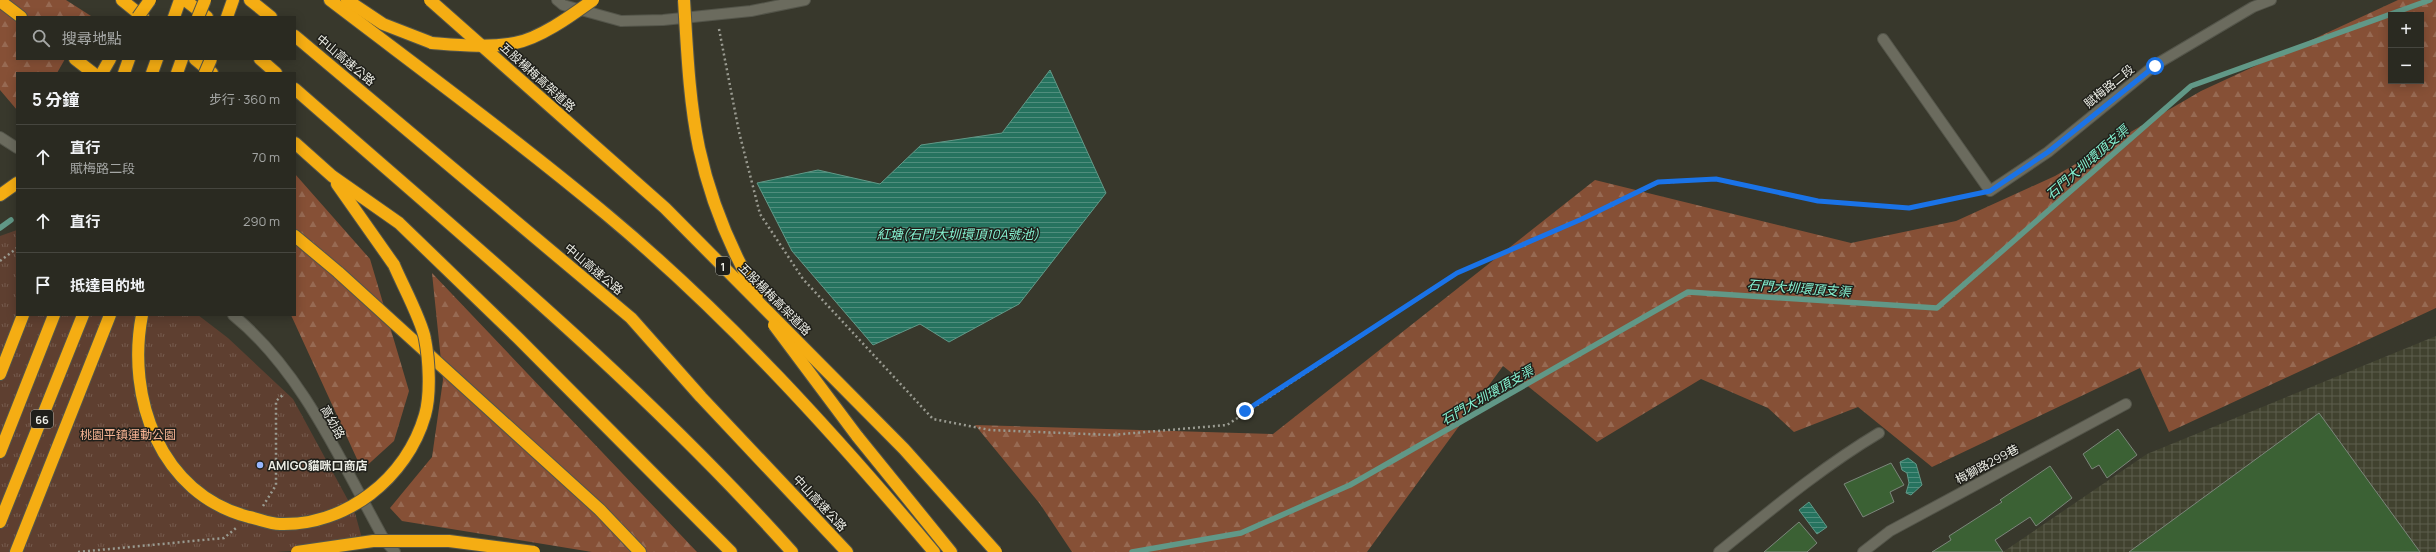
<!DOCTYPE html>
<html lang="zh-TW">
<meta charset="utf-8">
<style>
:root{--surface:#2a2a21;--page:#36362e;--text:#f1f3f6;--muted:#a5a7a5;--line:#46463f}
body{margin:0;font-family:Manrope,"Noto Sans TC",sans-serif;background:var(--page);color:var(--text)}
.controls{position:absolute;right:12px;top:12px;display:grid;overflow:hidden;border-radius:0px;box-shadow:0 2px 10px #0003}
.controls button{width:36px;height:36px;display:grid;place-items:center;padding:0;border:0;border-bottom:1px solid var(--line);background:var(--surface);color:var(--text);font:20px sans-serif}
.stop{position:absolute;width:12px;height:12px;margin:-9px;border:3px solid #1a73e8;border-radius:50%;background:#fff}
.stop.end{background:#1a73e8;border-color:#fff;box-shadow:0 1px 4px #0008}
.list{margin:0;padding:0;list-style:none}
h2{display:flex;justify-content:space-between;align-items:center;height:52px;margin:0;padding:0 16px;font-size:17px}
h2 small{font-size:13px;font-weight:400;color:var(--muted)}
.list li{display:grid;grid-template-columns:26px 1fr auto;gap:12px;align-items:center;box-sizing:border-box;height:64px;padding:0 16px;border-top:1px solid var(--line)}
.list b{display:block;font-size:15px;white-space:nowrap}
.list p{margin:0;font-size:13px;white-space:nowrap;color:var(--muted)}
.list em{font-size:13px;font-style:normal;color:var(--muted)}
.icon{flex:none;width:22px;height:22px;fill:none;stroke:currentColor;stroke-width:2;stroke-linecap:round;stroke-linejoin:round}
.map{position:relative;flex:none;width:2436px;height:552px;overflow:hidden}
.search{position:absolute;background:var(--surface);box-shadow:0 2px 10px #0003;left:16px;top:16px;width:280px;height:44px;display:flex;align-items:center;gap:10px;box-sizing:border-box;padding:0 14px;border-radius:0px;color:var(--muted);font-size:15px}
.panel{position:absolute;background:var(--surface);box-shadow:0 2px 10px #0003;left:16px;top:72px;width:280px;height:244px;border-radius:0px}
.map>svg:first-child{display:block}
.industrial{fill:url(#industrial-grid)}
.forest{fill:url(#forest-firs);fill-rule:evenodd}
.park{fill:url(#park-tufts)}
.water{fill:url(#water-rules);stroke:#619887}
.lines{fill:none;stroke-linecap:round;stroke-linejoin:round}
.stream{stroke:#619887;stroke-width:5.5}
.building{fill:#3b6134;stroke:#7c867b}
.minor-casing{stroke:#54554a;stroke-width:12}
.highway-casing{stroke:#54554a;stroke-width:14}
.path{stroke:#9a9b91;stroke-width:2.5;stroke-dasharray:2 3;stroke-linecap:butt}
.minor{stroke:#6b6b5e;stroke-width:10}
.highway{stroke:#f5ad13;stroke-width:12}
.highway-bridge-casing{stroke:#54554a;stroke-width:14;stroke-linecap:butt}
.highway-bridge{stroke:#f5ad13;stroke-width:12}
.route{stroke:#1a73e8;stroke-width:5}
.poi-dot{fill:#97b6fd;stroke:#1f1f1a;stroke-width:1.5}
.labels{text-anchor:middle;dominant-baseline:central;stroke-width:3;stroke-linejoin:round;paint-order:stroke}
.shield{fill:#1f1f1a;stroke:#aeafa8;stroke-width:1}
.shield-label{font-size:11px;font-weight:bold;fill:#ecede5}
.street-label{font-size:12px;fill:#ecede5;stroke:#1f1f1a}
.park-label{font-size:12px;fill:#f6b393;stroke:#1f1f1a}
.poi-label{font-size:12px;font-weight:bold;fill:#ecede5;stroke:#1f1f1a;text-anchor:start}
.water-label{font-size:13px;font-style:italic;fill:#86f3d2;stroke:#1f1f1a}
</style>
<div class="map">
<svg width="2436" height="552" viewBox="0 0 2436 552">
<defs>
<pattern id="industrial-grid" width="8" height="8" patternUnits="userSpaceOnUse"><rect width="8" height="8" fill="#41422f"/><path d="M0 4h8M4 0v8" fill="none" stroke="#5d5e4d"/></pattern>
<pattern id="forest-firs" width="22" height="20" patternUnits="userSpaceOnUse"><rect width="22" height="20" fill="#865036"/><path d="M5 1l3.5 6h-7zM16 11l3.5 6h-7z" fill="#976a53"/></pattern>
<pattern id="park-tufts" width="24" height="20" patternUnits="userSpaceOnUse"><rect width="24" height="20" fill="#5e3f30"/><path d="M3 7l-1-3M5 7V3M7 7l1-3M15 17l-1-3M17 17v-4M19 17l1-3" fill="none" stroke="#755b4e"/></pattern>
<pattern id="water-rules" width="6" height="5" patternUnits="userSpaceOnUse"><rect width="6" height="5" fill="#26735f"/><path d="M0 2.5h6" fill="none" stroke="#508e7d"/></pattern>
</defs>
<rect width="100%" height="100%" fill="#38382c"/>
<path class="industrial" d="M2436,336V552H2003L2147,454Z"/>
<g class="forest">
<path d="M0,0H66L91,16L17,17V59H65L57,73H17V110L0,90Z"/>
<path d="M2398,0H2436V308L2169,432L2140,368L1932,467L1858,407L1794,432L1768,408L1701,379L1597,442L1503,366L1367,552H1072L1040,504L975,425L1273,434L1595,180L1851,243L1956,221L2055,176L2201,91ZM2391,15H2421V81H2391Z"/>
<path d="M295,174L370,259L409,391L394,441L362,470L291,315H295Z"/>
<path d="M432,273L697,552H592L402,521L390,508L432,457L443,380Z"/>
</g>
<path class="park" d="M17,230V315H198L228,338L293,399L355,513L364,546L276,552H0V236Z"/>
<g class="water">
<path d="M1050,70L1106,193L1019,304L949,342L920,324L873,345L792,251L757,183L818,170L880,184L921,145L1002,133Z"/>
<path d="M1908,458L1916,464L1922,485L1911,495L1906,493L1909,483L1907,473L1902,470L1900,462Z"/>
<path d="M1809,502L1827,527L1817,534L1799,510Z"/>
</g>
<g class="lines">
<g class="stream">
<path d="M0,228L11,220"/>
<path d="M1132,552L1241,533L1350,485L1688,292L1937,308L2191,86L2430,0"/>
</g>
</g>
<g class="building">
<path d="M2319,413L2420,552H2129Z"/>
<path d="M2118,429L2137,455L2107,478L2099,465L2092,469L2083,454Z"/>
<path d="M1891,463L1904,485L1890,492L1894,502L1863,517L1844,484Z"/>
<path d="M2050,466L2072,498L2036,526L2030,517L1995,540L2003,552H1932L1951,540L1949,536L2002,502L2000,500Z"/>
<path d="M1799,522L1817,543L1807,552H1764Z"/>
</g>
<g class="lines">
<defs>
<g id="minor">
<path d="M557,0L563,5L621,21L663,20L751,11L805,0"/>
<path d="M1883,39L1990,191L2048,152L2155,65L2253,7L2271,0"/>
<path d="M0,137L17,148"/>
<path d="M233,315C303,372 342,464 385,541L395,552"/>
<path d="M1719,552C1771,510 1822,467 1879,433"/>
<path d="M1863,552L1890,531L2126,404"/>
</g>
<g id="highway">
<path d="M122,0L143,17"/>
<path d="M185,0L207,17"/>
<path d="M250,0L271,17"/>
<path d="M330,0C423,71 517,140 607,215C727,315 833,432 934,552"/>
<path d="M347,0L383,24L432,43"/>
<path d="M0,1L21,17"/>
<path d="M174,17L180,0"/>
<path d="M227,17L233,0"/>
<path d="M295,36L631,318L701,397L847,552"/>
<path d="M75,59L93,73"/>
<path d="M195,59L212,73"/>
<path d="M260,59L276,73"/>
<path d="M102,73L110,59"/>
<path d="M124,73L129,59"/>
<path d="M152,73L157,59"/>
<path d="M177,73L182,59"/>
<path d="M295,89C465,238 641,383 792,552"/>
<path d="M295,143L332,176L399,223L518,338L731,552"/>
<path d="M337,184L394,265"/>
<path d="M0,195L17,183"/>
<path d="M295,236L338,272L600,510L640,552"/>
<path d="M0,374L23,315"/>
<path d="M857,436L951,552"/>
<path d="M0,452L54,315"/>
<path d="M0,522L83,315"/>
<path d="M16,552L110,315"/>
</g>
</defs>
<use href="#minor" class="minor-casing"/>
<use href="#highway" class="highway-casing"/>
<g class="path">
<path d="M719,29L739,132L760,214L803,279L933,419L990,430L1111,435L1227,425L1457,273L1582,219L1658,183L1715,179L1817,201L1909,208L1976,194"/>
<path d="M0,261L17,248"/>
<path d="M263,506L276,485V401L284,394"/>
<path d="M78,552L224,538L236,528"/>
</g>
<use href="#minor" class="minor"/>
<use href="#highway" class="highway"/>
<defs>
<g id="highway-bridge">
<path d="M430,0L665,208L904,449L996,552"/>
<path d="M684,0C687,49 689,100 699,148C710,199 731,250 757,295"/>
<path d="M138,17L150,0"/>
<path d="M198,17L205,0"/>
<path d="M432,43C458,45 488,48 515,43C541,38 572,15 593,0"/>
<path d="M205,73L211,59"/>
<path d="M142,315C126,398 160,494 249,517C259,519 270,524 280,524C346,526 407,478 425,415C431,394 429,360 425,339C422,321 402,284 394,265"/>
<path d="M774,325L857,436"/>
<path d="M297,552L373,541H449L534,552"/>
</g>
</defs>
<use href="#highway-bridge" class="highway-bridge-casing"/>
<use href="#highway-bridge" class="highway-bridge"/>
</g>
<g class="lines">
<path class="route" d="M1245,411L1457,273L1582,219L1658,182L1716,179L1818,201L1909,208L1990,191L2048,152L2155,66"/>
</g>
<circle class="poi-dot" cx="260" cy="465" r="4"/>
<g class="labels">
<g class="shield">
<rect x="716" y="257" width="14" height="18" rx="3"/>
<rect x="31" y="410" width="22" height="18" rx="3"/>
</g>
<g class="shield-label">
<text x="723" y="266">1</text>
<text x="42" y="419">66</text>
</g>
<g class="street-label">
<text transform="translate(346 60) rotate(40)">中山高速公路</text>
<text transform="translate(538 77) rotate(42)">五股楊梅高架道路</text>
<text transform="translate(2109 86) rotate(-39)">賦梅路二段</text>
<text transform="translate(594 269) rotate(40)">中山高速公路</text>
<text transform="translate(775 299) rotate(45)">五股楊梅高架道路</text>
<text transform="translate(333 422) rotate(61)">高幼路</text>
<text transform="translate(1987 464) rotate(-28)">梅獅路299巷</text>
<text transform="translate(820 503) rotate(47)">中山高速公路</text>
</g>
<g class="park-label">
<text x="128" y="434">桃園平鎮運動公園</text>
</g>
<g class="poi-label">
<text x="268" y="465">AMIGO貓咪口商店</text>
</g>
<g class="water-label">
<text transform="translate(2087 162) rotate(-41)">石門大圳環頂支渠</text>
<text x="958" y="234">紅塘(石門大圳環頂10A號池)</text>
<text transform="translate(1799 288) rotate(4)">石門大圳環頂支渠</text>
<text transform="translate(1487 395) rotate(-30)">石門大圳環頂支渠</text>
</g>
</g>
</svg>
<div class="controls">
<button>+</button>
<button>−</button>
</div>
<div class="stop" style="left:2155px;top:66px"></div>
<div class="stop end" style="left:1245px;top:411px"></div>
<div class="search"><svg class="icon" aria-label="search" viewBox="0 0 24 24"><circle cx="10" cy="10" r="6"/><path d="M15 15l6 6"/></svg>搜尋地點</div>
<section class="panel">
<h2>5 分鐘<small>步行 · 360 m</small></h2>
<ul class="list">
<li><svg class="icon" aria-label="ahead" viewBox="0 0 24 24"><path d="M12 20V5M6 11l6-6 6 6"/></svg><div><b>直行</b><p>賦梅路二段</p></div><em>70 m</em></li>
<li><svg class="icon" aria-label="ahead" viewBox="0 0 24 24"><path d="M12 20V5M6 11l6-6 6 6"/></svg><div><b>直行</b></div><em>290 m</em></li>
<li><svg class="icon" aria-label="arrive" viewBox="0 0 24 24"><path d="M6 21V4h12l-3 4 3 4H6"/></svg><div><b>抵達目的地</b></div></li>
</ul>
</section>
</div>
